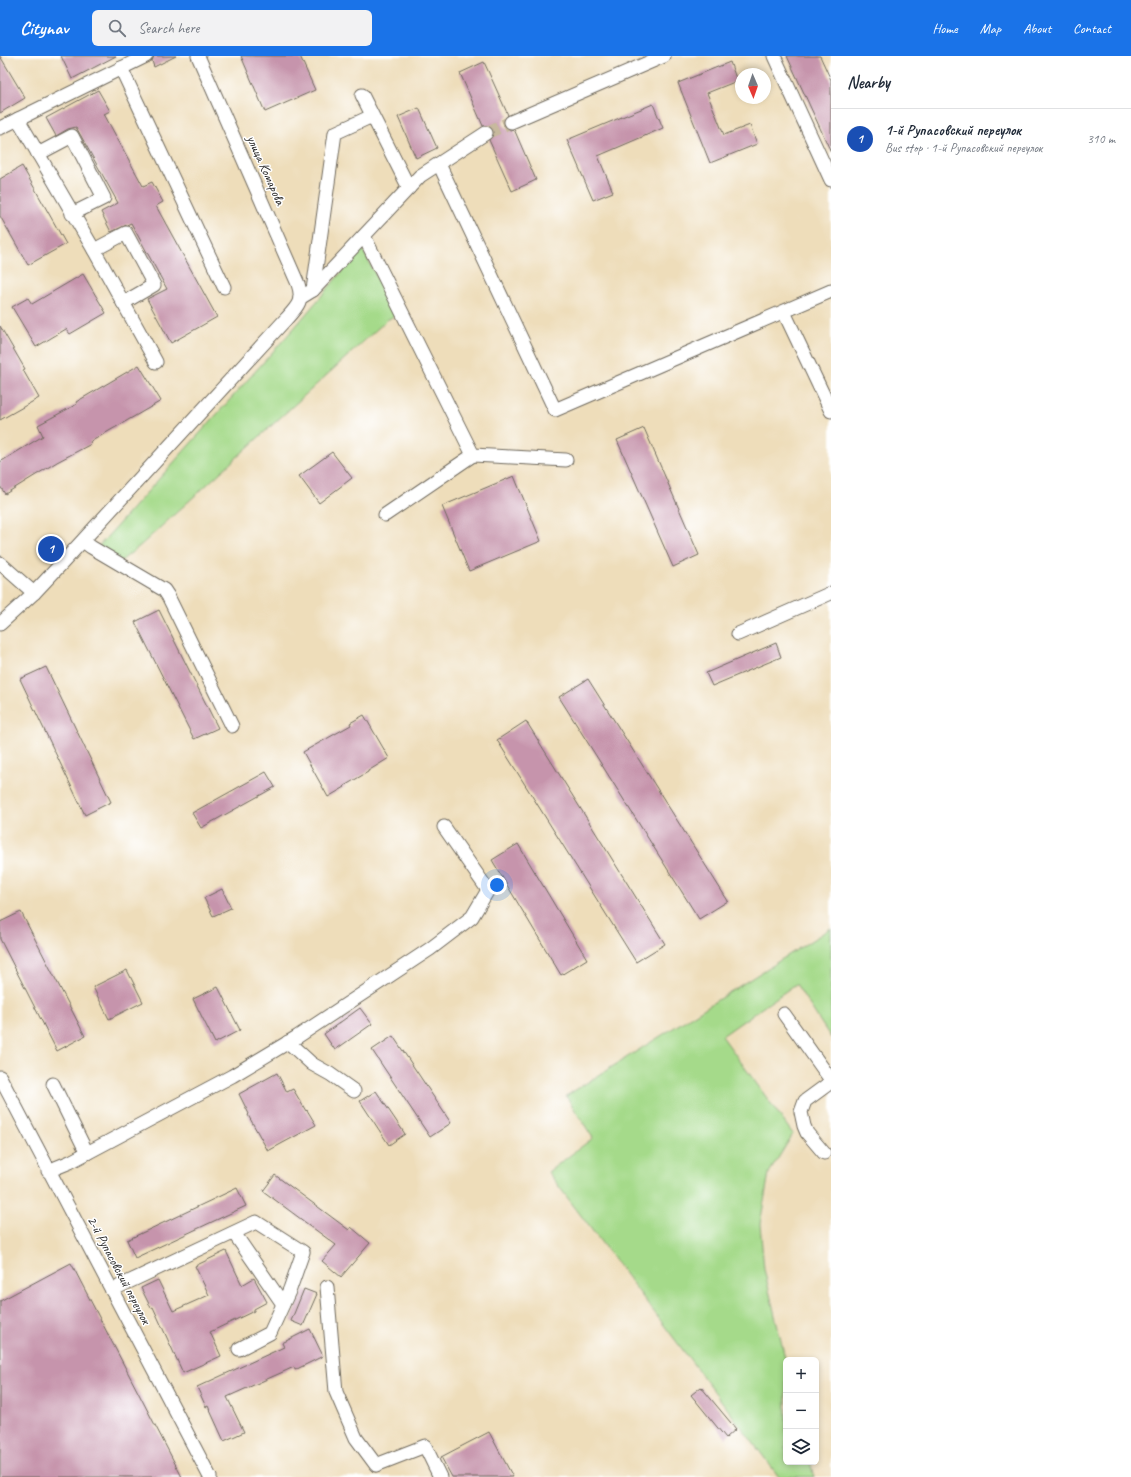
<!DOCTYPE html>
<meta charset="utf-8">
<style>
:root{--surface:#fff;--page:#f2f2f3;--text:#1f2937;--muted:#747a83;--line:#e0e1e3;--accent:#1a73e8}
body{margin:0;font-family:Caveat,sans-serif;background:var(--page);color:var(--text)}
.controls{position:absolute;right:12px;bottom:12px;display:grid;overflow:hidden;border-radius:6px;box-shadow:0 2px 6px #0003}
.controls button{width:36px;height:36px;display:grid;place-items:center;padding:0;border:0;border-bottom:1px solid var(--line);background:var(--surface);color:var(--text);font:20px sans-serif}
.compass{position:absolute;left:735px;top:12px;width:36px;height:36px;border-radius:50%;background:var(--surface);box-shadow:0 2px 6px #0003;rotate:178deg}
.you{position:absolute;left:497px;top:829px;width:14px;height:14px;margin:-10px;border:3px solid #fff;border-radius:50%;background:#1a73e8;box-shadow:0 0 0 6px #1a73e833}
.badge{display:grid;place-items:center;width:26px;height:26px;border-radius:50%;background:var(--accent);color:#fff;font-size:13px;font-weight:700}
.pin{position:absolute;translate:-50% -50%;border:2px solid #fff;box-shadow:0 1px 4px #0006}
.list{margin:0;padding:0;list-style:none}
h2{display:flex;justify-content:space-between;align-items:center;height:52px;margin:0;padding:0 16px;font-size:17px}
h2 small{font-size:13px;font-weight:400;color:var(--muted)}
.list li{display:grid;grid-template-columns:26px 1fr auto;gap:12px;align-items:center;box-sizing:border-box;height:60px;padding:0 16px;border-top:1px solid var(--line)}
.list b{display:block;font-size:15px;white-space:nowrap}
.list p{margin:0;font-size:13px;white-space:nowrap;color:var(--muted)}
.list em{font-size:13px;font-style:normal;color:var(--muted)}
.icon{flex:none;width:22px;height:22px;fill:none;stroke:currentColor;stroke-width:2;stroke-linecap:round;stroke-linejoin:round}
.map{position:relative;flex:none;width:831px;height:1421px;overflow:hidden}
header{display:flex;align-items:center;gap:24px;box-sizing:border-box;height:56px;padding:0 20px;background:var(--accent);color:#fff}
header strong{font-size:19px}
nav{display:flex;gap:22px;margin-inline-start:auto;font-size:14px}
.search{width:280px;height:36px;background:var(--page);display:flex;align-items:center;gap:10px;box-sizing:border-box;padding:0 14px;border-radius:6px;color:var(--muted);font-size:15px}
main{display:flex}
aside{flex:1;background:var(--surface)}
.map>svg:first-child{display:block}
.green{fill:#a5da8a;stroke:#68825a}
.building{fill:#c694ac}
.lines{fill:none;stroke-linecap:round;stroke-linejoin:round}
.minor-tunnel{stroke:#c7b99d;stroke-width:13;stroke-dasharray:13 6;stroke-linecap:butt}
.minor-casing{stroke:#6f695d;stroke-width:15}
.minor{stroke:#fff;stroke-width:13}
.labels{text-anchor:middle;dominant-baseline:central;stroke-width:3;stroke-linejoin:round;paint-order:stroke}
.street-label{font-size:14px;fill:#2b2b2b;stroke:#fff}
</style>
<header>
<strong>Citynav</strong>
<div class="search"><svg class="icon" aria-label="search" viewBox="0 0 24 24"><circle cx="10" cy="10" r="6"/><path d="M15 15l6 6"/></svg>Search here</div>
<nav><a>Home</a><a>Map</a><a>About</a><a>Contact</a></nav>
</header>
<main>
<div class="map">
<svg width="831" height="1421" viewBox="0 0 831 1421">
<rect width="100%" height="100%" fill="#fff"/>
<filter id="ink" filterUnits="userSpaceOnUse"><feTurbulence type="fractalNoise" baseFrequency=".025" numOctaves="2"/><feDisplacementMap in="SourceGraphic" scale="8" xChannelSelector="R" yChannelSelector="G"/><feConvolveMatrix kernelMatrix="1 2 1 2 8 2 1 2 1" color-interpolation-filters="sRGB"/></filter>
<filter id="wash" filterUnits="userSpaceOnUse"><feTurbulence type="fractalNoise" baseFrequency=".012" numOctaves="4" result="noise"/><feDisplacementMap in="SourceGraphic" scale="16" xChannelSelector="R" yChannelSelector="G"/><feGaussianBlur stdDeviation="0.9" result="paint"/><feColorMatrix in="noise" values="0 0 0 0 0 0 0 0 0 0 0 0 0 0 0 0 0 1.4 0 .05"/><feComposite in="paint" operator="in"/></filter>
<g filter="url(#wash)">
<rect width="100%" height="100%" fill="#eeddba"/>
<g class="green">
<path d="M362,192L396,259L387,264L141,489L121,505L98,491L295,271Z"/>
<path d="M831,872V982L796,928L722,980L793,1078L769,1117L760,1168L764,1213L786,1306V1406H810L814,1421H779L548,1116L593,1082L566,1040Z"/>
</g>
<g id="blocks">
<g class="building">
<path d="M0,0L25,42L0,57Z"/>
<path d="M61,0H116L72,23Z"/>
<path d="M154,0H176L154,11L152,5Z"/>
<path d="M241,0H300L315,34L265,56Z"/>
<path d="M787,0H820L831,24V96Z"/>
<path d="M484,6L508,59L503,65L504,70L510,74L514,73L536,124L512,135L489,84L493,80V73L489,70H483L460,17Z"/>
<path d="M730,6L737,25L707,37L724,79L750,69L757,88L710,107L678,27Z"/>
<path d="M98,34L110,55L104,58L143,130L152,126L163,146L156,150L217,261L171,287L147,243L167,233L131,167L111,176L101,156L118,147L76,71L68,73L56,80L46,62Z"/>
<path d="M653,48L663,72L598,100L613,136L593,144L567,84Z"/>
<path d="M419,52L437,92L416,102L398,61Z"/>
<path d="M22,110L66,188L28,209L0,160V123Z"/>
<path d="M83,218L106,257L70,278L66,273L36,291L12,251L28,242L32,248Z"/>
<path d="M0,270L25,313L23,314L39,342L0,364Z"/>
<path d="M139,309L161,345L90,386L91,388L57,406L5,438L0,430V406L43,380L38,369L77,348L76,346Z"/>
<path d="M644,372L699,499L673,511L617,384Z"/>
<path d="M332,396L352,422L319,447L299,420Z"/>
<path d="M514,420L541,485L469,515L442,450Z"/>
<path d="M159,554L218,672L194,683L135,566Z"/>
<path d="M776,587L781,601L712,630L706,617Z"/>
<path d="M46,611L111,746L85,759L20,623Z"/>
<path d="M588,623L728,845L699,863L559,641Z"/>
<path d="M364,659L389,702L368,715V716L344,730L345,731L328,741L303,696L351,669L350,667Z"/>
<path d="M526,665L665,888L636,906L497,684Z"/>
<path d="M266,716L275,731L201,772L192,757Z"/>
<path d="M518,788L587,903L561,919L492,804Z"/>
<path d="M222,833L231,852L213,860L204,842Z"/>
<path d="M21,856L85,980L57,995L0,883V866Z"/>
<path d="M127,914L143,946L109,963L93,931Z"/>
<path d="M218,931L240,974L215,987L193,943Z"/>
<path d="M360,952L372,968L335,994L324,978Z"/>
<path d="M393,980L451,1067L430,1081L372,994Z"/>
<path d="M277,1017L287,1036L293,1033L306,1055L307,1054L316,1069L268,1095L248,1059L249,1058L239,1038Z"/>
<path d="M376,1035L405,1078L389,1089L360,1045Z"/>
<path d="M275,1119L349,1174L351,1171L370,1187L341,1221L322,1205L336,1189L263,1135Z"/>
<path d="M237,1132L246,1150L135,1202L127,1184Z"/>
<path d="M226,1195L242,1229L254,1222L267,1246L254,1253V1255L210,1276L221,1300L183,1317L153,1251L151,1252L141,1232L158,1224L173,1255L209,1239L195,1210Z"/>
<path d="M71,1207L182,1421H0V1245Z"/>
<path d="M304,1233L317,1238L303,1270L291,1265Z"/>
<path d="M310,1273L323,1300L295,1314L294,1311L227,1341L244,1376L224,1385L208,1350L206,1351L197,1331L284,1291L282,1287Z"/>
<path d="M701,1331L736,1373L726,1382L691,1339Z"/>
<path d="M489,1376L513,1421H452L441,1401Z"/>
</g>
</g>
</g>
<g filter="url(#ink)">
<use href="#blocks" fill-opacity="0" stroke="#6f695d" stroke-width="1"/>
<g class="lines">
<path class="minor-tunnel" d="M486,77L511,66"/>
<defs>
<g id="minor">
<path d="M774,0L831,124"/>
<path d="M121,12L224,231"/>
<path d="M362,39L409,132"/>
<path d="M18,63L94,194L156,306"/>
<path d="M511,66L664,0"/>
<path d="M0,72L146,0"/>
<path d="M38,98L72,80L104,142L72,158"/>
<path d="M439,108L555,354L831,235"/>
<path d="M364,180L473,399L566,404"/>
<path d="M94,194L126,177L154,229L123,247"/>
<path d="M313,234L335,77L372,60"/>
<path d="M300,242L313,234L420,120L486,77"/>
<path d="M784,256L831,355"/>
<path d="M385,459L473,399"/>
<path d="M83,485L91,491L164,534L168,540L232,670"/>
<path d="M0,507L34,537"/>
<path d="M0,568L34,537L64,505L286,263C297,251 304,245 298,228L198,0"/>
<path d="M738,578L831,537"/>
<path d="M784,958L831,1024"/>
<path d="M288,986L312,1008L330,1018L354,1035"/>
<path d="M0,1021L210,1421"/>
<path d="M53,1028L87,1097"/>
<path d="M824,1097L807,1077L804,1070L801,1056L805,1045L831,1026"/>
<path d="M48,1115L70,1106L232,1020L297,981L430,893L472,861L488,834L444,771"/>
<path d="M234,1177L283,1248"/>
<path d="M327,1231L336,1336L356,1382L376,1409L425,1390L440,1421"/>
<path d="M112,1235L120,1230L256,1166L303,1196L290,1233L270,1277L239,1293"/>
</g>
</defs>
<use href="#minor" class="minor-casing"/>
<use href="#minor" class="minor"/>
</g>
</g>
<g class="labels">
<g class="street-label">
<text transform="translate(266 114) rotate(66)">улица Комарова</text>
<text transform="translate(119 1214) rotate(62)">2-й Рупасовский переулок</text>
</g>
</g>
</svg>
<div class="controls">
<button>+</button>
<button>−</button>
<button><svg class="icon" aria-label="layers" viewBox="0 0 24 24"><path d="M12 4l9 5-9 5-9-5zM3 14l9 5 9-5"/></svg></button>
</div>
<svg class="compass" viewBox="-18 -18 36 36"><path d="M0-13l5 13h-10z" fill="#e53935"/><path d="M0 13l5-13h-10z" fill="#747a83"/></svg>
<div class="you"></div>
<div class="pin badge" style="left:51px;top:493px;background:#1a4fb4">1</div>
</div>
<aside>
<h2>Nearby<small></small></h2>
<ul class="list">
<li><span class="badge" style="background:#1a4fb4">1</span><div><b>1-й Рупасовский переулок</b><p>Bus stop · 1-й Рупасовский переулок</p></div><em>310 m</em></li>
</ul>
</aside>
</main>
